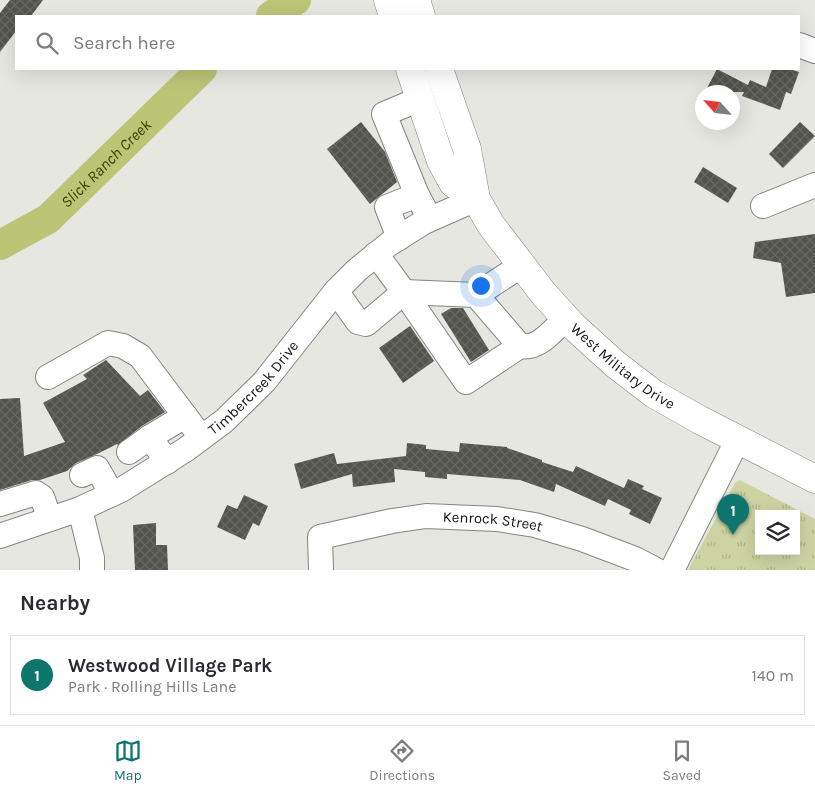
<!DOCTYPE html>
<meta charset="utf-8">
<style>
:root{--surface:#fff;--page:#f2f2f3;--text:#2b2b33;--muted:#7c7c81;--line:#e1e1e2;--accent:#0f766e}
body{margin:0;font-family:Karla,sans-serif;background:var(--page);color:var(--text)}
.controls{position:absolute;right:15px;bottom:15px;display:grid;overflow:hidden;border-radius:0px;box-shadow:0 5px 20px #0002}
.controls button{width:45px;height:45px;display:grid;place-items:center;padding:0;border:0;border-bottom:1px solid var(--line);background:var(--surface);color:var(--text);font:25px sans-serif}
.compass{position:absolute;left:695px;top:85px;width:45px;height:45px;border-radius:50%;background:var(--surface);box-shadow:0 5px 20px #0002;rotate:297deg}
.you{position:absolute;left:480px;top:285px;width:18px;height:18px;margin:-12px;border:4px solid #fff;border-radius:50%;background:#1a73e8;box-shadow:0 0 0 8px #1a73e833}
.badge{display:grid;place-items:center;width:32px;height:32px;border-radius:50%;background:var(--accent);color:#fff;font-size:16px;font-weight:700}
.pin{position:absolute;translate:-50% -41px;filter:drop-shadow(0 1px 2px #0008)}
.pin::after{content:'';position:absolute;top:26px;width:18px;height:15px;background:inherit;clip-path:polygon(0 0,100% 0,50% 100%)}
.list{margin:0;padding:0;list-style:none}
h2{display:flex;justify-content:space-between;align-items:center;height:65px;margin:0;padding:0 20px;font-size:21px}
h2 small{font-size:16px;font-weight:400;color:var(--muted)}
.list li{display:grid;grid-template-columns:32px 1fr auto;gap:15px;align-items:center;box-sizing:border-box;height:80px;margin:0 10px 10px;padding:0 10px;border:1px solid var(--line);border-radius:0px}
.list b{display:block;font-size:19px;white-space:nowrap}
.list p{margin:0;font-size:16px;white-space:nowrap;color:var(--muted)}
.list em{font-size:16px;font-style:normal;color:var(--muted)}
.icon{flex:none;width:28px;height:28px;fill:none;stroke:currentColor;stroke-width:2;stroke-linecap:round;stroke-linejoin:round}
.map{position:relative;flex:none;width:815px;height:570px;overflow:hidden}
.search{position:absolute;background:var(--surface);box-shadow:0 5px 20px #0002;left:15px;right:15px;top:15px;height:55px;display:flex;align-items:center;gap:12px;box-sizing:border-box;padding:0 18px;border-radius:0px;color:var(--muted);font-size:19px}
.sheet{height:155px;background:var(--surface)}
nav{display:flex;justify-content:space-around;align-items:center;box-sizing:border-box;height:70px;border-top:1px solid var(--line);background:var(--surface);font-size:14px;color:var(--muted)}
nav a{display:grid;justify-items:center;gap:2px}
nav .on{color:var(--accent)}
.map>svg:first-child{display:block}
.park{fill:url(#park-tufts);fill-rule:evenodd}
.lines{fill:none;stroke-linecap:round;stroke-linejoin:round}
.river{stroke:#bcc576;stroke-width:30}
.building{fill:url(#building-cross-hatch)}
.minor-casing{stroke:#84857f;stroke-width:26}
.major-casing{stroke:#84857f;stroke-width:29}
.minor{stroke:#fff;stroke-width:24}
.major{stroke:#fff;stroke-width:28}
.labels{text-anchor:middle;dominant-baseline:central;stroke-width:5;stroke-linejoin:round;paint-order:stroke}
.street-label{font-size:15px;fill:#151513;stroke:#fffffe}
.water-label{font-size:16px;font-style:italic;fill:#3a3e00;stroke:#fffffe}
</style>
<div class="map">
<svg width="815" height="570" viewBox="0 0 815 570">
<defs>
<pattern id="park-tufts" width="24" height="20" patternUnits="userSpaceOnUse" patternTransform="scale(1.25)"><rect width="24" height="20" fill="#cdd3a2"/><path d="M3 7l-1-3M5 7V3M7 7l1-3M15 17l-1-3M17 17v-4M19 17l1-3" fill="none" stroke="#afb48b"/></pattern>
<pattern id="building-cross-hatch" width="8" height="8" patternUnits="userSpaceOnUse" patternTransform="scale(1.25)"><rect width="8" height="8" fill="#54544f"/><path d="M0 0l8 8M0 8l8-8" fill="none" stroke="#686864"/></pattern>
</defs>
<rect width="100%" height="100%" fill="#e6e7e0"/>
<path class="park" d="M740,480L815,519V570H688L735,483ZM759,514H796V551H759Z"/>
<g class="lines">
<g class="river">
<path d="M271,16L296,0"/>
<path id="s1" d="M0,245L48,219L202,69"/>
</g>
</g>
<g class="building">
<path d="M10,0H43L31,16H16V31L0,52V13Z"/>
<path d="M717,69L748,85L750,80L766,87L772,69H789L799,72L791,94L786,92L780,110L742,96L744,92H705Z"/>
<path d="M361,122L385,152L397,182L370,204L327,149Z"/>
<path d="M800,122L815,136L783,168L769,154Z"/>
<path d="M703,167L737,188L728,203L694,182Z"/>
<path d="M815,234V293L786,297L781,263L753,258L755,242Z"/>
<path d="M451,308H463L489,350L471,362L441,314Z"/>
<path d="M410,326L434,361L403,383L379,348Z"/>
<path d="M106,360L140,396L148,390L165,412L142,426L118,445L117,444L97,454L76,463L67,471L40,480H32L0,490V399L20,398L24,456L65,442L43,403L87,379L83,375Z"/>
<path d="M407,443L426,445V449L459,452L460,443L507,447V448L542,460V462L573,472L576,466L624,488L628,479L644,486L642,489L662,498L650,524L629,514L631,510L608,499L605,506L556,484L554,492L520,480L447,474V479L425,477V472L394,469L395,482L353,487L352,474L301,489L294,464L334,453L337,464L406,456Z"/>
<path d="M244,495L268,506L259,526L253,523L245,540L217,527L227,505L237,509Z"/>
<path d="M156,523V545H167L168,570H135L133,525Z"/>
</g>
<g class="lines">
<defs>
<g id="minor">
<path d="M799,45L815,51"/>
<path d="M417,195L384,114L420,99"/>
<path d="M763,206L815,185"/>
<path d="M399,238L387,207L417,195L424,208"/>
<path d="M336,291L358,322L366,324L404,292L376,254"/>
<path d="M404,292L466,382L520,346"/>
<path d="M404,292L476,295L522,265"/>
<path d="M476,295L520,346C539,350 553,330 566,318"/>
<path d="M48,377L108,343L123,346L140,356L201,437"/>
<path d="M129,452L150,437"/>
<path d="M167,462L150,437L185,416"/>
<path d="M82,475L97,468L112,494"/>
<path d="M0,504L36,493L42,497L50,519"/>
<path d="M80,509L92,558V570"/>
<path id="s2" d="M0,536L80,509L121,490L185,450L224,421L264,382L336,291L357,270L389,244L424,222L476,199"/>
<path id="s3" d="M321,570L320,537L392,521L426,516L497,519L535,525L582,539L635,559L656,570"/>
<path d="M672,570L738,439"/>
</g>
<g id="major">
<path d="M388,0L393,16"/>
<path d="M416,0L421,16"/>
<path d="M410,69L441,161L453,183L476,199"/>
<path id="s4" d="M439,69L467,149L476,199L491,225L543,293L572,325L615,364L654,394L700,420L815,479"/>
</g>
</defs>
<use href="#minor" class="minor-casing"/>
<use href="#major" class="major-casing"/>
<use href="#minor" class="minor"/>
<use href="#major" class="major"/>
</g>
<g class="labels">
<g class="street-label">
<text stroke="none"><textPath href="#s4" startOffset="360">West Military Drive</textPath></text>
<text stroke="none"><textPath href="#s2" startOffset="298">Timbercreek Drive</textPath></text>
<text stroke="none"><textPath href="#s3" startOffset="208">Kenrock Street</textPath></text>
</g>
<g class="water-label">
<text stroke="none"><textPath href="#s1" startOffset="135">Slick Ranch Creek</textPath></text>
</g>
</g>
</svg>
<div class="controls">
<button><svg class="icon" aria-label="layers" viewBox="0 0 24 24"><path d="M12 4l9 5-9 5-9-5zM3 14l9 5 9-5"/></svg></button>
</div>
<svg class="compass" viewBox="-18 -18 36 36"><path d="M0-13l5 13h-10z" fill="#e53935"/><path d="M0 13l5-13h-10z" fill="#7c7c81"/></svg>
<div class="you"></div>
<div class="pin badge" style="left:733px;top:535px">1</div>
<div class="search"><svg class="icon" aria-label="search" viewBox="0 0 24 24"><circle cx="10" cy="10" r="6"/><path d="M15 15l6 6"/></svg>Search here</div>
</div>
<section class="sheet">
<h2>Nearby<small></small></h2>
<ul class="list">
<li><span class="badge">1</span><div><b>Westwood Village Park</b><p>Park · Rolling Hills Lane</p></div><em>140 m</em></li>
</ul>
</section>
<nav>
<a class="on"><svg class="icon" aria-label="map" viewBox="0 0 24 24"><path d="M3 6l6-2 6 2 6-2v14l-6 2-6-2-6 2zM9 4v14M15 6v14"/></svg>Map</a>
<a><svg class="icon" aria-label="directions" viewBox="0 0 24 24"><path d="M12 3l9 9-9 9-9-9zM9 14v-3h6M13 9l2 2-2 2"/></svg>Directions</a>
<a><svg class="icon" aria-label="saved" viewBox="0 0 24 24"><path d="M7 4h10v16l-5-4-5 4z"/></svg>Saved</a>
</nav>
